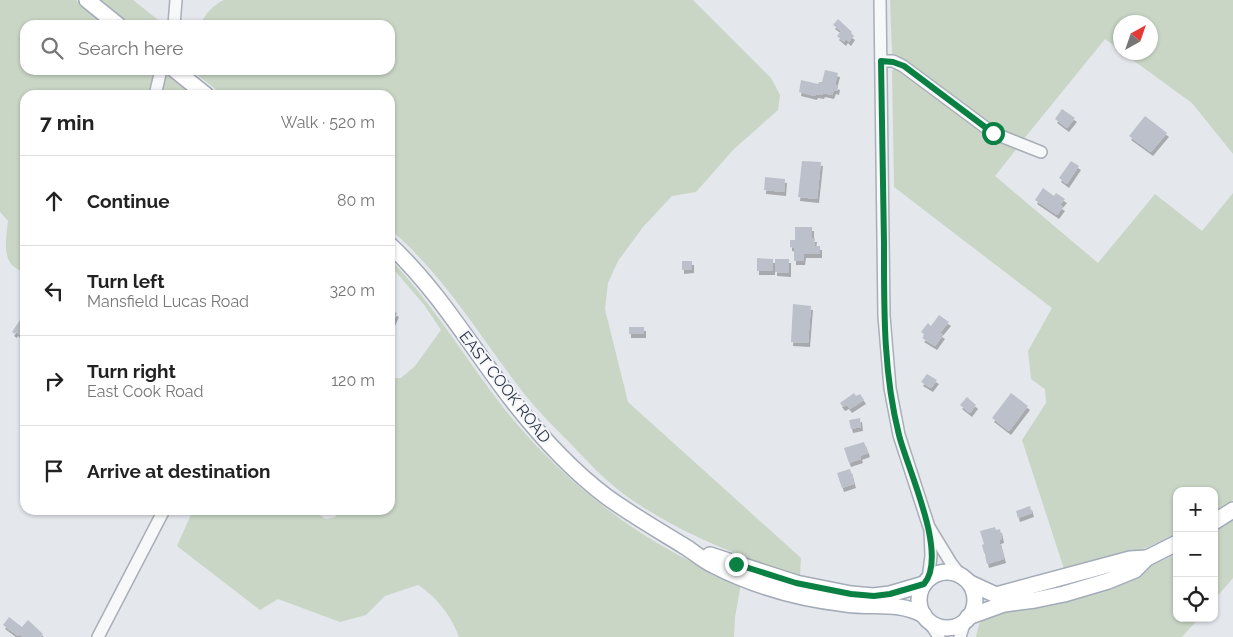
<!DOCTYPE html>
<meta charset="utf-8">
<style>
:root{--surface:#fff;--page:#f2f2f2;--text:#222;--muted:#767676;--line:#e0e0e0}
body{margin:0;font-family:Raleway,sans-serif;background:var(--page);color:var(--text)}
.controls{position:absolute;right:15px;bottom:15px;display:grid;overflow:hidden;border-radius:10px;box-shadow:0 1px 4px #0004}
.controls button{width:45px;height:45px;display:grid;place-items:center;padding:0;border:0;border-bottom:1px solid var(--line);background:var(--surface);color:var(--text);font:25px sans-serif}
.compass{position:absolute;left:1113px;top:15px;width:45px;height:45px;border-radius:50%;background:var(--surface);box-shadow:0 1px 4px #0004;rotate:40deg}
.stop{position:absolute;width:15px;height:15px;margin:-11px;border:4px solid #0b8043;border-radius:50%;background:#fff}
.stop.end{background:#0b8043;border-color:#fff;box-shadow:0 1px 5px #0008}
.list{margin:0;padding:0;list-style:none}
h2{display:flex;justify-content:space-between;align-items:center;height:65px;margin:0;padding:0 20px;font-size:21px}
h2 small{font-size:16px;font-weight:400;color:var(--muted)}
.list li{display:grid;grid-template-columns:32px 1fr auto;gap:15px;align-items:center;box-sizing:border-box;height:90px;padding:0 20px;border-top:1px solid var(--line)}
.list b{display:block;font-size:19px;white-space:nowrap}
.list p{margin:0;font-size:16px;white-space:nowrap;color:var(--muted)}
.list em{font-size:16px;font-style:normal;color:var(--muted)}
.icon{flex:none;width:28px;height:28px;fill:none;stroke:currentColor;stroke-width:2;stroke-linecap:round;stroke-linejoin:round}
.map{position:relative;flex:none;width:1233px;height:637px;overflow:hidden}
.search{position:absolute;background:var(--surface);box-shadow:0 1px 4px #0004;left:20px;top:20px;width:375px;height:55px;display:flex;align-items:center;gap:12px;box-sizing:border-box;padding:0 18px;border-radius:15px;color:var(--muted);font-size:19px}
.panel{position:absolute;background:var(--surface);box-shadow:0 1px 4px #0004;left:20px;top:90px;width:375px;height:425px;border-radius:15px}
.map>svg:first-child{display:block}
.green{fill:#c9d6c5}
.building{fill:#bbc0ca;filter:url(#shadow)}
.lines{fill:none;stroke-linecap:round;stroke-linejoin:round}
.minor-casing{stroke:#a9aeb7;stroke-width:14}
.major-casing{stroke:#a3abb8;stroke-width:18}
.minor{stroke:#f7f8fa;stroke-width:11}
.major{stroke:#fff;stroke-width:15}
.route{stroke:#0b8043;stroke-width:6}
.labels{text-anchor:middle;dominant-baseline:central;stroke-width:4;stroke-linejoin:round;paint-order:stroke}
.street-label{font-size:16px;fill:#2b3445;stroke:#f4f6f9}
</style>
<div class="map">
<svg width="1233" height="637" viewBox="0 0 1233 637">
<defs>
<filter id="shadow"><feDropShadow dx="2" dy="4" stdDeviation="0" flood-color="#0004"/></filter>
</defs>
<rect width="100%" height="100%" fill="#e4e7ec"/>
<g class="green">
<path d="M0,0H76L107,25H25V70H390V25H200C205,14 213,5 224,0H693L771,78L780,95L778,110L734,149L696,192L672,196L643,227L618,261L608,283L605,309L628,402L801,558L800,577C742,557 686,536 635,502C610,486 590,464 570,443C552,425 534,407 519,387C485,343 456,295 417,255C409,246 399,237 390,229V95H223L191,70L189,95H25V272C0,266 6,241 8,221L0,212Z"/>
<path d="M98,0H133L162,23L167,25H129Z"/>
<path d="M890,0H1233V154L1192,103L1123,53L1150,52V22H1120V50L1105,39L1023,140L993,129L892,53Z"/>
<path d="M896,67L1018,147L995,176L1098,263L1155,194L1202,231L1233,193V500L1214,511V491H1177V533C1141,551 1105,566 1067,578L1022,440L1046,403L1045,389L1031,379L1028,351L1052,308L894,187L892,71Z"/>
<path d="M390,259C433,304 465,358 503,407C563,484 649,549 741,584L735,617L734,637H459C452,617 436,596 418,585L385,596L366,615L340,622L278,599L260,610L177,546L193,510H311L326,519L335,517L341,510H390V378H401L415,366L441,330L425,306L390,265Z"/>
<path d="M1233,520V578L1214,600V532Z"/>
<path d="M1177,554V618H1199L1182,637H976L979,624L985,617L1128,576Z"/>
</g>
<g class="building">
<path d="M838,19L852,32L850,34L853,36L849,42L846,39L844,42L837,36L841,31L833,25Z"/>
<path d="M825,70L838,73L835,85L838,86L837,91L834,90L832,95L823,93L822,95L816,94L815,96L799,92L801,80L818,84L819,82H822Z"/>
<path d="M1062,109L1075,118L1067,128L1055,119Z"/>
<path d="M1145,116L1167,133L1151,152L1129,136Z"/>
<path d="M802,161L821,162L817,199L798,197Z"/>
<path d="M1071,161L1079,166L1067,184L1059,178Z"/>
<path d="M765,177L785,179L784,192L764,190Z"/>
<path d="M1043,188L1054,196L1056,193L1065,199L1060,205L1063,207L1057,215L1035,200Z"/>
<path d="M795,227H812V238H815L814,246H820V254H804L803,261H794V248L790,247V240H795Z"/>
<path d="M757,258L773,259V271H757Z"/>
<path d="M775,259H789V273L775,272Z"/>
<path d="M682,261H692V269L682,270Z"/>
<path d="M793,304L811,306L808,343L791,342Z"/>
<path d="M390,310L397,313L390,329Z"/>
<path d="M939,315L949,322L940,333L943,335L935,346L922,338L925,335L921,332L928,323L931,326Z"/>
<path d="M25,318V339L16,332L15,334L12,332L20,320L23,321Z"/>
<rect x="629" y="327" width="15" height="7"/>
<path d="M927,374L937,380L931,388L921,382Z"/>
<path d="M854,393L856,396L860,394L864,400L850,409L847,405L843,407L840,403Z"/>
<path d="M1011,393L1028,406L1009,431L992,418Z"/>
<path d="M967,397L976,405L970,413L960,405Z"/>
<path d="M860,418L861,427L851,429L849,420Z"/>
<path d="M864,442L868,453L860,456L861,459L849,463L844,448Z"/>
<path d="M850,469L854,484L842,488L837,473Z"/>
<path d="M1030,506L1032,513L1018,518L1016,511Z"/>
<path d="M995,527L996,530L1000,529L1002,539L999,540L1004,559L987,564L985,556L987,555L986,553H984L982,545L984,544L980,531Z"/>
<path d="M9,617L22,627L28,620L43,634L41,637H23L19,634L18,636L3,625Z"/>
</g>
<g class="lines">
<defs>
<g id="minor">
<path d="M880,0L884,316L890,388L899,435L929,527L951,563L961,576"/>
<path d="M174,25L176,0"/>
<path d="M881,61H893L903,66L993,133L1041,152"/>
<path d="M155,95L161,70"/>
<path d="M928,579L931,556L930,529"/>
<path d="M928,620L939,637"/>
<path d="M98,637L164,510"/>
<path d="M960,637L965,621"/>
</g>
<g id="major">
<path d="M87,0L118,25"/>
<path d="M175,70L206,95"/>
<path d="M390,245C438,290 472,348 512,400C540,436 571,470 607,497C632,515 658,530 684,546C694,552 702,560 713,565C754,586 800,599 846,604C875,608 897,601 924,615"/>
<path d="M1214,522L1233,510"/>
<path d="M710,555L796,583L851,594L873,596L890,594L924,584"/>
<circle cx="947" cy="600" r="28"/>
<path d="M970,583L996,595L1130,559L1147,558"/>
<path d="M968,617L1004,604L1035,600L1064,594L1108,581L1135,570L1147,558L1177,543"/>
</g>
</defs>
<use href="#minor" class="minor-casing"/>
<use href="#major" class="major-casing"/>
<use href="#minor" class="minor"/>
<use href="#major" class="major"/>
</g>
<g class="lines">
<path class="route" d="M736,564L796,583L851,594L874,596L890,594L924,584C949,555 907,468 899,435C883,372 884,307 884,243C883,182 882,122 881,61L893,62L904,66L993,133"/>
</g>
<g class="labels">
<g class="street-label">
<text transform="translate(505 387) rotate(52)">EAST COOK ROAD</text>
</g>
</g>
</svg>
<div class="controls">
<button>+</button>
<button>−</button>
<button><svg class="icon" aria-label="locate" viewBox="0 0 24 24"><circle cx="12" cy="12" r="6"/><path d="M12 2v4M12 18v4M2 12h4M18 12h4"/></svg></button>
</div>
<svg class="compass" viewBox="-18 -18 36 36"><path d="M0-13l5 13h-10z" fill="#e53935"/><path d="M0 13l5-13h-10z" fill="#767676"/></svg>
<div class="stop" style="left:993px;top:133px"></div>
<div class="stop end" style="left:736px;top:564px"></div>
<div class="search"><svg class="icon" aria-label="search" viewBox="0 0 24 24"><circle cx="10" cy="10" r="6"/><path d="M15 15l6 6"/></svg>Search here</div>
<section class="panel">
<h2>7 min<small>Walk · 520 m</small></h2>
<ul class="list">
<li><svg class="icon" aria-label="ahead" viewBox="0 0 24 24"><path d="M12 20V5M6 11l6-6 6 6"/></svg><div><b>Continue</b></div><em>80 m</em></li>
<li><svg class="icon" aria-label="left" viewBox="0 0 24 24"><path d="M17 20v-9H6M10 6l-5 5 5 5"/></svg><div><b>Turn left</b><p>Mansfield Lucas Road</p></div><em>320 m</em></li>
<li><svg class="icon" aria-label="right" viewBox="0 0 24 24"><path d="M7 20v-9h11M14 6l5 5-5 5"/></svg><div><b>Turn right</b><p>East Cook Road</p></div><em>120 m</em></li>
<li><svg class="icon" aria-label="arrive" viewBox="0 0 24 24"><path d="M6 21V4h12l-3 4 3 4H6"/></svg><div><b>Arrive at destination</b></div></li>
</ul>
</section>
</div>
